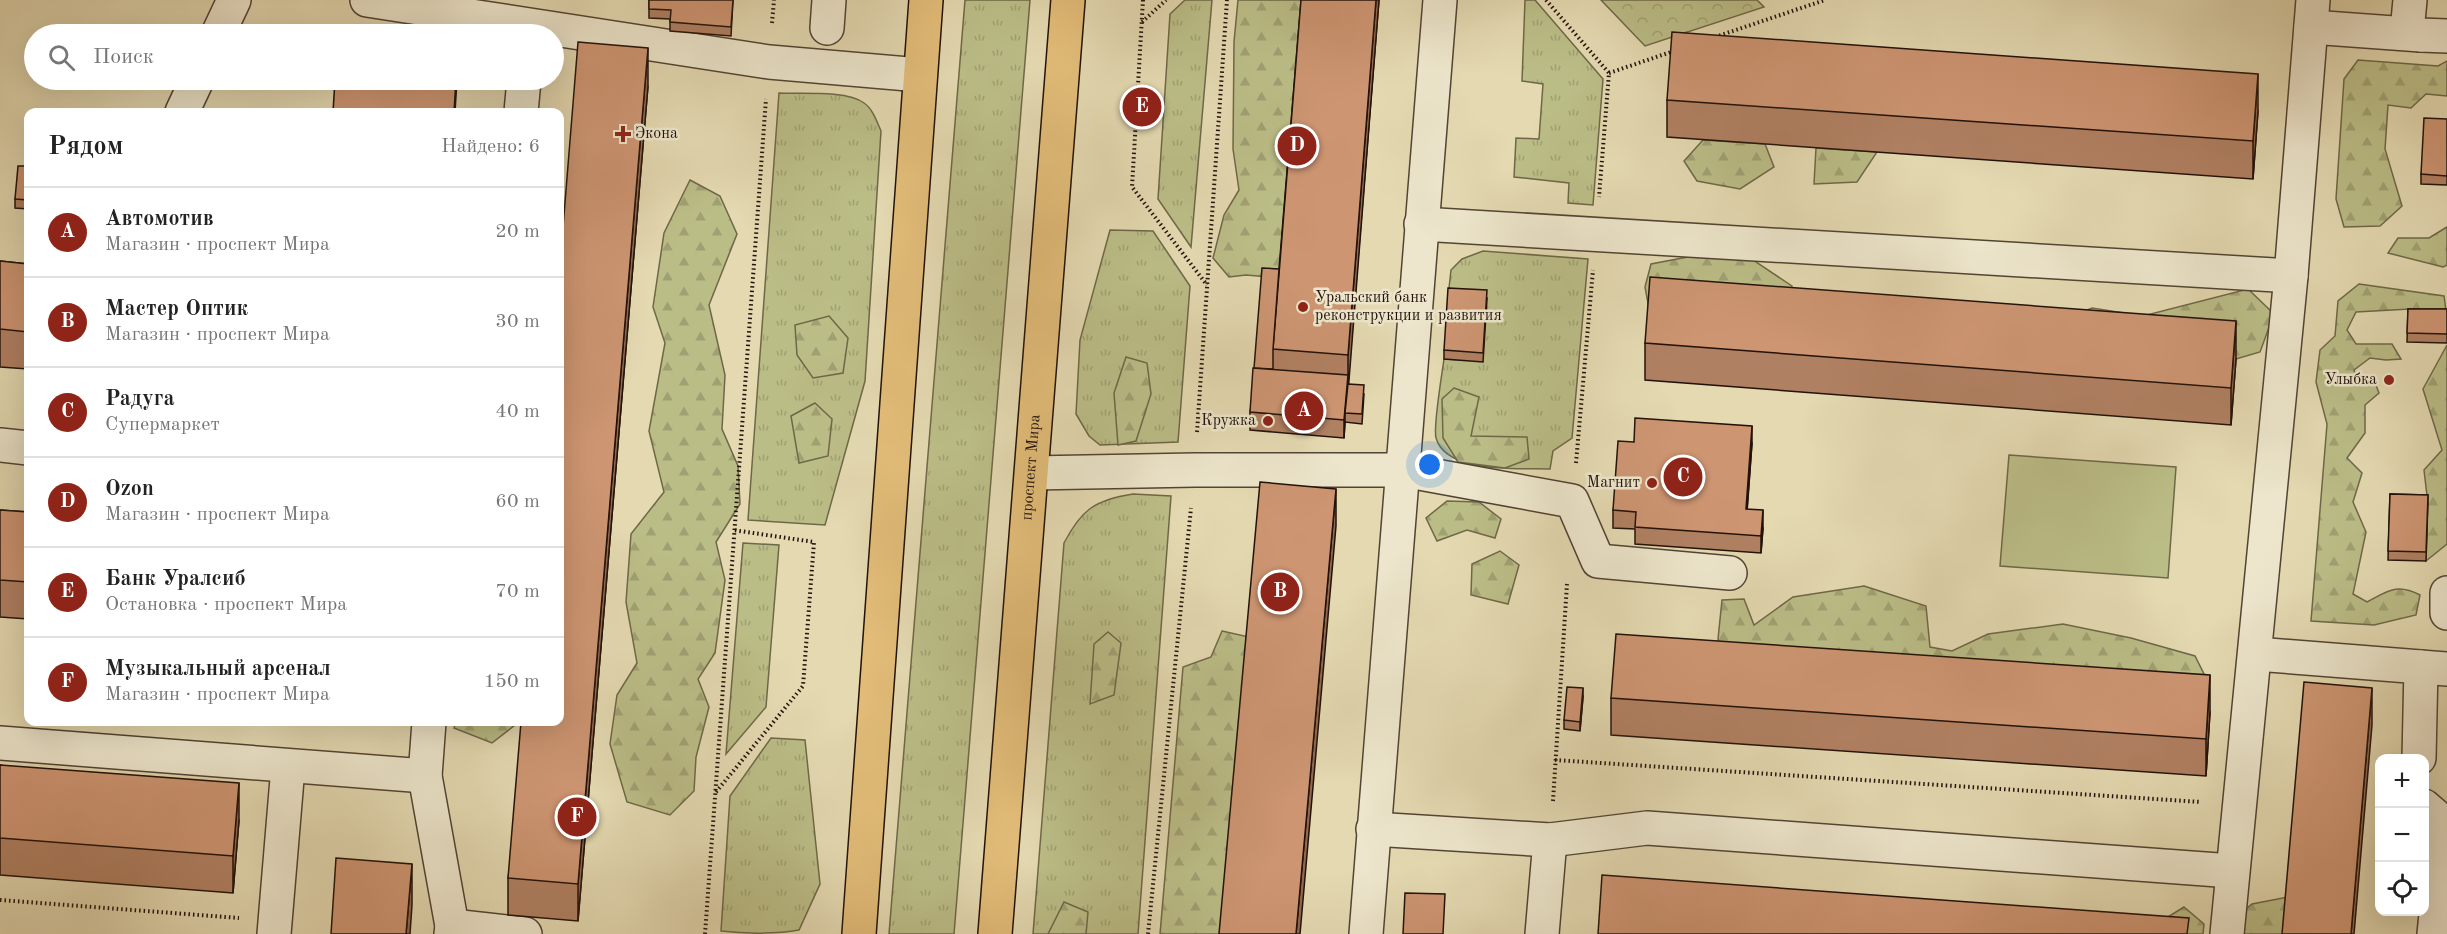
<!DOCTYPE html>
<html lang="ru">
<meta charset="utf-8">
<style>
:root{--surface:#fff;--page:#f6f6f6;--text:#222;--muted:#767676;--line:#e0e0e0;--accent:#8f2418}
body{margin:0;font-family:"Old Standard TT",serif;background:var(--page);color:var(--text)}
.controls{position:absolute;right:18px;bottom:18px;display:grid;overflow:hidden;border-radius:12px;box-shadow:0 6px 24px #0002}
.controls button{width:54px;height:54px;display:grid;place-items:center;padding:0;border:0;border-bottom:2px solid var(--line);background:var(--surface);color:var(--text);font:30px sans-serif}
.you{position:absolute;left:1430px;top:465px;width:21px;height:21px;margin:-15px;border:4px solid #fff;border-radius:50%;background:#1a73e8;box-shadow:0 0 0 9px #1a73e833}
.badge{display:grid;place-items:center;width:39px;height:39px;border-radius:50%;background:var(--accent);color:#fff;font-size:20px;font-weight:700}
.pin{position:absolute;translate:-50% -50%;border:3px solid #fff;box-shadow:0 2px 6px #0006}
.list{margin:0;padding:0;list-style:none}
h2{display:flex;justify-content:space-between;align-items:center;height:78px;margin:0;padding:0 24px;font-size:26px}
h2 small{font-size:20px;font-weight:400;color:var(--muted)}
.list li{display:grid;grid-template-columns:39px 1fr auto;gap:18px;align-items:center;box-sizing:border-box;height:90px;padding:0 24px;border-top:2px solid var(--line)}
.list b{display:block;font-size:22px;white-space:nowrap}
.list p{margin:0;font-size:20px;white-space:nowrap;color:var(--muted)}
.list em{font-size:20px;font-style:normal;color:var(--muted)}
.icon{flex:none;width:33px;height:33px;fill:none;stroke:currentColor;stroke-width:2;stroke-linecap:round;stroke-linejoin:round}
.map{position:relative;flex:none;width:2447px;height:934px;overflow:hidden}
.search{position:absolute;background:var(--surface);box-shadow:0 6px 24px #0002;left:24px;top:24px;width:540px;height:66px;display:flex;align-items:center;gap:15px;box-sizing:border-box;padding:0 21px;border-radius:33px;color:var(--muted);font-size:22px}
.panel{position:absolute;background:var(--surface);box-shadow:0 6px 24px #0002;left:24px;top:108px;width:540px;height:618px;border-radius:12px}
.map>svg:first-child{display:block}
.grass{fill:url(#grass-tufts);stroke:#6e6848;stroke-width:1.5}
.forest{fill:url(#forest-firs);stroke:#6e6848;stroke-width:1.5}
.park{fill:url(#park-crowns);stroke:#6e6848;stroke-width:1.5}
.pitch{fill:#bbbd87;stroke:#6e6848;stroke-width:1.5}
.lines{fill:none;stroke-linecap:round;stroke-linejoin:round}
.minor-casing{stroke:#524434;stroke-width:36}
.major-casing{stroke:#22120a;stroke-width:36}
.path{stroke:#22120a;stroke-width:4;stroke-dasharray:1.5 3;stroke-linecap:butt}
.minor{stroke:#ede6cc;stroke-width:33}
.major{stroke:#e2bc78;stroke-width:33}
.wall{fill:#b08062;stroke:#22120a;stroke-width:1.5}
.shaded-wall{fill:#906850;stroke:#22120a;stroke-width:1.5}
.building{fill:#cd9572;stroke:#22120a;stroke-width:1.5}
.poi-dot{fill:#8f2418;stroke:#ede6cc;stroke-width:2}
.labels{text-anchor:middle;dominant-baseline:central;stroke-width:5;stroke-linejoin:round;paint-order:stroke}
.poi-label{font-size:16px;fill:#22120a;stroke:#ede6cc;text-anchor:end}
.street-label{font-size:16px;fill:#22120a;stroke:#ede6cc}
</style>
<div class="map">
<svg width="2447" height="934" viewBox="0 0 2447 934">
<defs>
<pattern id="grass-tufts" width="24" height="20" patternUnits="userSpaceOnUse" patternTransform="scale(1.5)"><rect width="24" height="20" fill="#bbbd87"/><path d="M3 7l-1-3M5 7V3M7 7l1-3M15 17l-1-3M17 17v-4M19 17l1-3" fill="none" stroke="#a0a173"/></pattern>
<pattern id="forest-firs" width="22" height="20" patternUnits="userSpaceOnUse" patternTransform="scale(1.5)"><rect width="22" height="20" fill="#bbbd87"/><path d="M5 1l3.5 6h-7zM16 11l3.5 6h-7z" fill="#a0a173"/></pattern>
<pattern id="park-crowns" width="20" height="18" patternUnits="userSpaceOnUse" patternTransform="scale(1.5)"><rect width="20" height="18" fill="#bbbd87"/><path d="M2 6a3 3 0 1 1 6 0M12 15a3 3 0 1 1 6 0" fill="none" stroke="#a0a173"/></pattern>
</defs>
<rect width="100%" height="100%" fill="#e4d9b1"/>
<filter id="stains"><feTurbulence type="fractalNoise" baseFrequency=".00333" numOctaves="4"/><feColorMatrix values="0 0 0 0 .2 0 0 0 0 .09 0 0 0 0 .02 0 0 0 .5 -.17"/></filter>
<radialGradient id="worn" r=".72"><stop offset=".6" stop-color="#630" stop-opacity="0"/><stop offset="1" stop-color="#630" stop-opacity=".3"/></radialGradient>
<g class="grass">
<path d="M965,0H1030L954,934H889Z"/>
<path d="M1185,0H1212L1191,247L1158,199L1170,14Z"/>
<path d="M1525,0H1535L1603,79L1593,205L1568,203L1569,183L1514,177L1516,138L1539,139L1543,84L1522,81Z"/>
<path d="M779,93C800,94 847,90 864,103C873,109 877,122 881,131L865,381L825,525L748,520Z"/>
<path d="M1110,230L1153,231L1190,286L1178,442L1100,445L1089,436L1076,414L1080,340Z"/>
<path d="M1483,251L1588,259L1572,438L1553,451L1550,469C1520,468 1446,474 1436,438C1433,427 1442,374 1444,359L1483,361L1448,297L1451,270L1462,259Z"/>
<path d="M1133,494L1171,496L1138,934H1033L1064,543C1082,509 1095,500 1133,494Z"/>
<path d="M743,543L779,545L766,707L726,754Z"/>
<path d="M771,738L805,740L820,884L799,930C778,934 745,934 721,931L730,796Z"/>
</g>
<g class="forest">
<path d="M1238,0H1304L1282,278L1246,275L1229,277L1213,258L1224,215L1239,190L1233,149L1234,42Z"/>
<path d="M2358,60L2438,66L2447,61V96L2426,94L2411,108L2388,105L2385,149L2402,206L2380,226L2344,227L2336,199L2344,79Z"/>
<path d="M1703,140L1765,144L1774,167L1740,189L1697,181L1684,161Z"/>
<path d="M1816,148L1877,152L1857,182L1814,184Z"/>
<path d="M690,180L720,196L737,234L709,305L725,375L722,429L738,466L740,504L716,542L725,580L715,653L698,679L709,707L696,757L694,791L670,815L627,802L610,744L617,695L637,663L626,602L631,534L664,492L649,431L665,343L653,307L664,233Z"/>
<path d="M2447,227V265L2443,267L2388,253L2398,238H2429Z"/>
<path d="M1693,256H1747L1792,286L1787,325L1650,314L1645,287L1651,264Z"/>
<path d="M2359,284L2444,296L2447,318L2410,309L2356,312L2347,330L2356,344H2392L2401,359L2386,360L2370,358L2354,370L2358,383L2372,375L2379,393L2365,405V433L2347,458L2362,473L2353,502L2366,532L2353,594L2367,602C2388,591 2397,583 2420,595L2416,615L2374,625L2311,621L2327,424L2316,382L2320,350L2335,336L2338,301Z"/>
<path d="M2248,289L2274,314L2260,352L2236,359L2052,324L2092,308L2143,316Z"/>
<path d="M829,316L848,338L843,373L813,378L797,355L795,325Z"/>
<path d="M2447,345V544L2426,561L2428,504L2424,470L2442,450L2423,389Z"/>
<path d="M1126,357L1147,363L1151,394L1136,441L1118,445L1114,393Z"/>
<path d="M1454,388L1479,397L1471,436L1527,437L1529,459L1505,468L1458,462L1443,438L1442,399Z"/>
<path d="M815,403L832,419L828,456L799,463L791,416Z"/>
<path d="M1447,501L1479,502L1501,519L1495,538L1467,530L1437,541L1426,518Z"/>
<path d="M1500,551L1519,565L1508,604L1471,595L1472,564Z"/>
<path d="M1864,586L1926,606L1930,647L1952,651L1988,634L2063,624L2131,638L2195,656L2208,682L1724,660L1718,639L1722,600L1744,599L1754,625L1793,597Z"/>
<path d="M1222,631L1249,637L1222,934H1160L1183,667L1211,657Z"/>
<path d="M1108,632L1121,643L1114,695L1090,704L1094,644Z"/>
<path d="M456,722H519L492,743L454,728Z"/>
<path d="M2288,897L2285,934H2234L2231,921L2252,904Z"/>
<path d="M1064,902L1088,912L1086,934H1048Z"/>
<path d="M2184,907L2204,924L2203,934H2154L2155,925Z"/>
</g>
<path class="park" d="M1601,0H1757L1764,7L1645,46Z"/>
<path class="pitch" d="M2009,455L2176,467L2168,578L2000,566Z"/>
<g class="lines">
<defs>
<g id="minor">
<path d="M367,0L769,62L920,75"/>
<path d="M2410,0L2408,21L2411,31L2421,35L2447,36"/>
<path d="M2311,27L2421,35"/>
<path d="M827,28L829,0"/>
<path d="M218,34L234,0"/>
<path d="M182,112L197,80"/>
<path d="M521,112L524,80"/>
<path d="M1421,224L2291,276"/>
<path d="M0,445L28,448"/>
<path d="M1032,473L1195,470H1403L1572,501L1598,561L1730,573"/>
<path d="M2447,593V613"/>
<path d="M2256,654L2447,669"/>
<path d="M429,722L425,776L452,926L451,934"/>
<path d="M0,743L425,776"/>
<path d="M2419,758L2421,667"/>
<path d="M2424,806L2445,824L2434,934"/>
<path d="M1373,829L1550,840L1647,828L2232,871"/>
<path d="M452,926L525,934"/>
<path d="M274,934L288,767"/>
<path d="M1366,934L1440,0"/>
<path d="M1542,934L1550,840"/>
<path d="M2227,934L2291,276L2313,0"/>
</g>
<g id="major">
<path d="M859,934L926,0"/>
<path id="s1" d="M995,934L1068,0"/>
</g>
</defs>
<use href="#minor" class="minor-casing"/>
<use href="#major" class="major-casing"/>
<g class="path">
<path d="M1143,0L1132,187L1207,285"/>
<path d="M1546,0L1609,73L1599,197"/>
<path d="M1142,22L1166,0"/>
<path d="M772,23L774,0"/>
<path d="M1715,37L1825,0"/>
<path d="M1609,73L1674,51"/>
<path d="M1197,432L1227,0"/>
<path d="M1576,463L1593,270"/>
<path d="M1555,760L2201,802"/>
<path d="M716,792L803,686L814,542L733,530"/>
<path d="M1553,801L1567,584"/>
<path d="M0,900L239,918"/>
<path d="M705,934L766,99"/>
<path d="M1148,934L1191,508"/>
</g>
<use href="#minor" class="minor"/>
<use href="#major" class="major"/>
</g>
<g class="wall">
<path d="M649,0H733L731,36L670,31V19L649,18Z"/>
<path d="M1301,0H1379L1348,384L1364,394L1362,424L1345,422L1344,438L1250,430V412L1279,269Z"/>
<path d="M648,86L578,921L508,915V878Z"/>
<path d="M1667,100L2258,111L2253,179L1667,137Z"/>
<path d="M2447,119V185L2421,184V174Z"/>
<path d="M28,166V209L15,208V199Z"/>
<path d="M0,261L28,264V369L0,367Z"/>
<path d="M1487,299L1483,362L1444,359V350Z"/>
<path d="M2408,309H2447V343L2407,342Z"/>
<path d="M1645,343L2236,359L2231,425L1645,380Z"/>
<path d="M1634,442L1752,443L1747,509L1763,528L1761,553L1635,544V529L1613,528V510Z"/>
<path d="M2390,494L2428,495L2426,561L2388,560Z"/>
<path d="M0,510L28,512V619L0,617Z"/>
<path d="M1583,697L1580,731L1564,729V720Z"/>
<path d="M1611,698L2210,712L2206,776L1611,735Z"/>
<path d="M0,765L239,820L233,893L0,875Z"/>
</g>
<g class="shaded-wall">
<path d="M1376,0H1379L1348,393L1345,413V422L1344,438V420L1348,375V355Z"/>
<path d="M648,48V86L578,921V884Z"/>
<path d="M2258,74V111L2253,179V141Z"/>
<path d="M456,80H457L455,112H454Z"/>
<path d="M2236,321V359L2231,425V388Z"/>
<path d="M1752,426V443L1746,527V509Z"/>
<path d="M1336,489V526L1300,934H1296Z"/>
<path d="M1763,510V528L1761,553V536Z"/>
<path d="M2210,675V712L2206,776V739Z"/>
<path d="M1583,688V697L1580,731V722Z"/>
<path d="M2372,688V725L2354,934H2351Z"/>
<path d="M239,783V820L233,893V856Z"/>
<path d="M412,864V905L410,934H406Z"/>
</g>
<g class="building">
<path d="M649,0H733L731,27L670,22L671,10L649,9Z"/>
<path d="M1301,0H1376L1348,355L1273,349Z"/>
<path d="M338,30L404,34H337Z"/>
<path d="M1672,32L2258,74L2253,141L1667,100Z"/>
<path d="M578,42L648,48L578,884L508,878L521,722H560V264Z"/>
<path d="M335,80H456L454,112H333Z"/>
<path d="M2424,118L2447,119V176L2421,174Z"/>
<path d="M18,166H28V200L15,199Z"/>
<path d="M0,261L28,264V332L0,329Z"/>
<path d="M1262,268L1279,269L1273,349V369L1254,368Z"/>
<path d="M1650,277L2236,321L2231,388L1645,343Z"/>
<path d="M1448,288L1487,290L1483,353L1444,350Z"/>
<path d="M2408,309H2447V334L2407,333Z"/>
<path d="M1253,368L1348,375L1344,420L1250,412Z"/>
<path d="M1348,384L1364,385L1362,414L1345,413Z"/>
<path d="M1635,418L1752,426L1746,509L1763,510L1761,536L1635,527L1636,512L1613,510L1618,441L1634,442Z"/>
<path d="M1260,482L1336,489L1296,934H1219Z"/>
<path d="M2390,494L2428,495L2426,552L2388,551Z"/>
<path d="M0,510L28,512V582L0,580Z"/>
<path d="M1616,634L2210,675L2206,739L1611,698Z"/>
<path d="M2304,682L2372,688L2351,934H2282Z"/>
<path d="M1567,687L1583,688L1580,722L1564,720Z"/>
<path d="M0,765L239,783L233,856L0,838Z"/>
<path d="M336,858L412,864L406,934H331Z"/>
<path d="M1602,875L2189,918L2187,934H1598Z"/>
<path d="M1405,893L1445,894L1443,934H1403Z"/>
</g>
<g class="poi-dot">
<path d="M620 125h6v6h6v6h-6v6h-6v-6h-6v-6h6z"/>
<circle cx="1303" cy="307" r="6"/>
<circle cx="2389" cy="380" r="6"/>
<circle cx="1268" cy="421" r="6"/>
<circle cx="1652" cy="483" r="6"/>
</g>
<g class="labels">
<g class="poi-label">
<text x="635" y="134" text-anchor="start">Экона</text>
<text x="1315" y="298" text-anchor="start">Уральский банк<tspan x="1315" dy="18">реконструкции и развития</tspan></text>
<text x="2377" y="380">Улыбка</text>
<text x="1256" y="421">Кружка</text>
<text x="1640" y="483">Магнит</text>
</g>
<g class="street-label">
<text stroke="none"><textPath href="#s1" startOffset="468">проспект Мира</textPath></text>
</g>
</g>
<rect width="100%" height="100%" filter="url(#stains)"/>
<rect width="100%" height="100%" fill="url(#worn)"/>
</svg>
<div class="controls">
<button>+</button>
<button>−</button>
<button><svg class="icon" aria-label="locate" viewBox="0 0 24 24"><circle cx="12" cy="12" r="6"/><path d="M12 2v4M12 18v4M2 12h4M18 12h4"/></svg></button>
</div>
<div class="you"></div>
<div class="pin badge" style="left:1304px;top:411px">A</div>
<div class="pin badge" style="left:1280px;top:592px">B</div>
<div class="pin badge" style="left:1683px;top:477px">C</div>
<div class="pin badge" style="left:1297px;top:146px">D</div>
<div class="pin badge" style="left:1142px;top:107px">E</div>
<div class="pin badge" style="left:577px;top:817px">F</div>
<div class="search"><svg class="icon" aria-label="search" viewBox="0 0 24 24"><circle cx="10" cy="10" r="6"/><path d="M15 15l6 6"/></svg>Поиск</div>
<section class="panel">
<h2>Рядом<small>Найдено: 6</small></h2>
<ul class="list">
<li><span class="badge">A</span><div><b>Автомотив</b><p>Магазин · проспект Мира</p></div><em>20 m</em></li>
<li><span class="badge">B</span><div><b>Мастер Оптик</b><p>Магазин · проспект Мира</p></div><em>30 m</em></li>
<li><span class="badge">C</span><div><b>Радуга</b><p>Супермаркет</p></div><em>40 m</em></li>
<li><span class="badge">D</span><div><b>Ozon</b><p>Магазин · проспект Мира</p></div><em>60 m</em></li>
<li><span class="badge">E</span><div><b>Банк Уралсиб</b><p>Остановка · проспект Мира</p></div><em>70 m</em></li>
<li><span class="badge">F</span><div><b>Музыкальный арсенал</b><p>Магазин · проспект Мира</p></div><em>150 m</em></li>
</ul>
</section>
</div>
